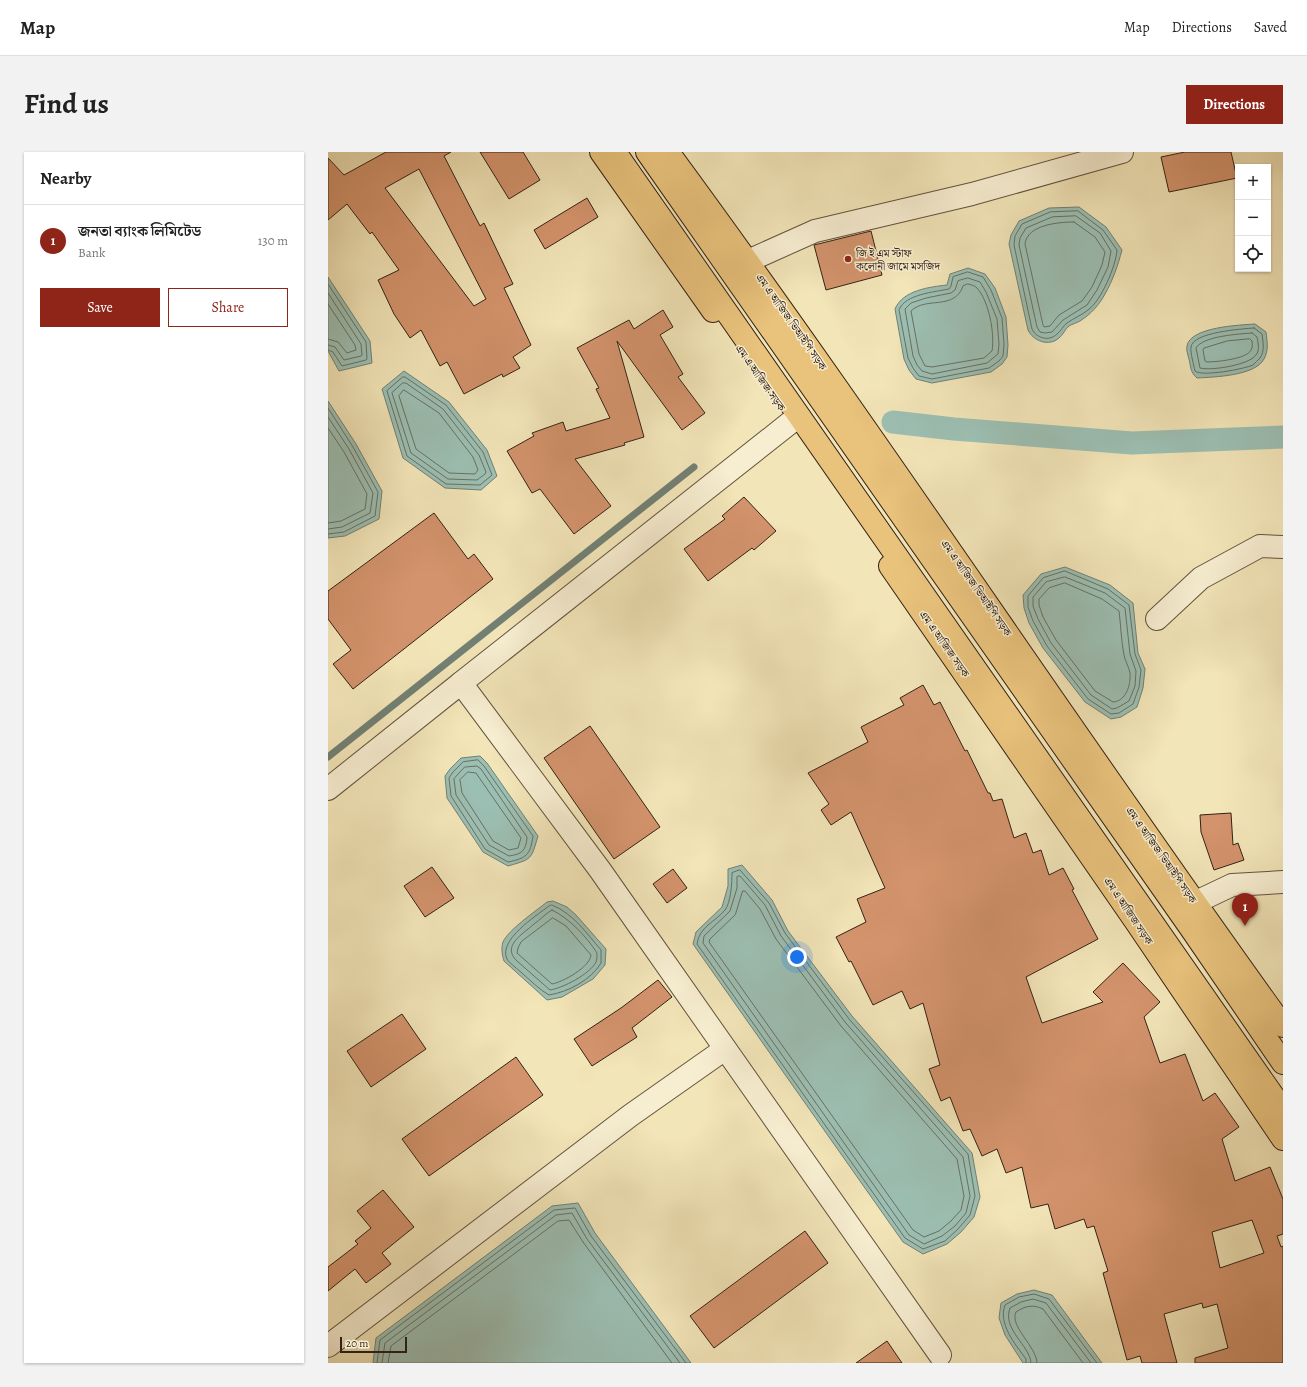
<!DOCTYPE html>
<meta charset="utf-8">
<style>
:root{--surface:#fff;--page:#f2f2f2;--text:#222;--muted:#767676;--line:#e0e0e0;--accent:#8f2418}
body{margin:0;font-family:Alegreya,"Noto Serif Bengali",serif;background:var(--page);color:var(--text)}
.controls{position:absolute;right:12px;top:12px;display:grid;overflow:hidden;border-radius:0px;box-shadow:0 1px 3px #0004}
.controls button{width:36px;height:36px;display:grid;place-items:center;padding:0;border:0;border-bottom:1px solid var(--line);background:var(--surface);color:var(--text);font:20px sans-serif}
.scale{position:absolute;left:12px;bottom:10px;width:67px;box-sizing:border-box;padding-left:4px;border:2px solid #332216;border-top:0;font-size:11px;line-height:14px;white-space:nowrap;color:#332216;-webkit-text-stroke:3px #f7eed1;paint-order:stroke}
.you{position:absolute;left:469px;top:805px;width:14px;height:14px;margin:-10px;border:3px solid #fff;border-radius:50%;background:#1a73e8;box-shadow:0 0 0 6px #1a73e833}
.badge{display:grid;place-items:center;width:26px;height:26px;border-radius:50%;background:var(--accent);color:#fff;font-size:13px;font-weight:700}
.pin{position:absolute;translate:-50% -33px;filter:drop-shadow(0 1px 2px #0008)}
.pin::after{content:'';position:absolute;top:21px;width:14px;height:12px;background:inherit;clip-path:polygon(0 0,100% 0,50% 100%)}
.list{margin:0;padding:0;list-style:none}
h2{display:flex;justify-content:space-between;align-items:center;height:52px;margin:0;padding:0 16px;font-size:17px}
h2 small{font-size:13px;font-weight:400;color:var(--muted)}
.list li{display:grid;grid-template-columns:26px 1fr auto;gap:12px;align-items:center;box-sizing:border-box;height:72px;padding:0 16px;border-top:1px solid var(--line)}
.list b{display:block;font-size:15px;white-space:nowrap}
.list p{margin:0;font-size:13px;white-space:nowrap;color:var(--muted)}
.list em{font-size:13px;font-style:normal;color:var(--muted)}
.actions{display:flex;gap:8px;padding:12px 16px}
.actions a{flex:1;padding:9px 0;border:1px solid var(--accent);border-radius:0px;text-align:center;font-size:14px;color:var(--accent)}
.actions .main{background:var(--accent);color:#fff}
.icon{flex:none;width:22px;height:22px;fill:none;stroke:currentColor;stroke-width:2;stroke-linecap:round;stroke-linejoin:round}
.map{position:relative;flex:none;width:955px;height:1211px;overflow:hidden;border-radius:0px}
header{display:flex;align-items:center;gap:24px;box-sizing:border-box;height:56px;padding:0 20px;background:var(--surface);border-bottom:1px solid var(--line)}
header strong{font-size:19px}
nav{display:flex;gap:22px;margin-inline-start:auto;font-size:14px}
.intro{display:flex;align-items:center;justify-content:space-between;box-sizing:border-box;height:96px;padding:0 24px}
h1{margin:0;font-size:28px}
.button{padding:10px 18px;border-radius:0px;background:var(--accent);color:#fff;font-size:14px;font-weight:700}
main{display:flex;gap:24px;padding:0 24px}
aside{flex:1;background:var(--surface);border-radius:0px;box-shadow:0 1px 3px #0004}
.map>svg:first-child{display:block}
.water{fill:#9cbfb3;stroke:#728074}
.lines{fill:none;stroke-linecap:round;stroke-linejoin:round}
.shore{stroke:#687064;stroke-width:1}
.stream{stroke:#728074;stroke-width:7}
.canal{stroke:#9cbfb3;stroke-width:23}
.building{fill:#d3936c;stroke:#332216;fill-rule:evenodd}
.minor-casing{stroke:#63533e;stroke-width:24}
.primary-casing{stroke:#332216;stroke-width:24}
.trunk-casing{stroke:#332216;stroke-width:24}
.minor{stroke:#f7eed1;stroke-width:22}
.primary{stroke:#e9c27c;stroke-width:22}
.trunk{stroke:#e9c27c;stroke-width:22}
.poi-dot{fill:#8f2418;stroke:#f7eed1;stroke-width:1.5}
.labels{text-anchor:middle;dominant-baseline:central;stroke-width:3;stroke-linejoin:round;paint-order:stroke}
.poi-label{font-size:11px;fill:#332216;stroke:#f7eed1;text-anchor:start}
.street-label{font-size:11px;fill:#332216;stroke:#f7eed1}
</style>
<header>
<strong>Map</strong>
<nav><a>Map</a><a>Directions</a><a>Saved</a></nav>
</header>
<div class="intro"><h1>Find us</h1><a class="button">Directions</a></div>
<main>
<aside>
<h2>Nearby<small></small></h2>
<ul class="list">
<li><span class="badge">1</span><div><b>জনতা ব্যাংক লিমিটেড</b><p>Bank</p></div><em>130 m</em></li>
</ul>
<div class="actions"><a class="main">Save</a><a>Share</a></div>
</aside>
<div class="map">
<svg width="955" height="1211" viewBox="0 0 955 1211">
<rect width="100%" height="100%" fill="#f2e5b8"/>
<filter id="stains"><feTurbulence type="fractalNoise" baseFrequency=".005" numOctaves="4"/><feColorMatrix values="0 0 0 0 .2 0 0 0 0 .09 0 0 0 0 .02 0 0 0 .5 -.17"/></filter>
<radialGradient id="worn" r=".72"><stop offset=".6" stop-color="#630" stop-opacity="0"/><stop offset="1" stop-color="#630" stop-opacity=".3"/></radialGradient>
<g class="water">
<path d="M751,55L778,75L794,98C790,113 785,128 777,142C771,153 763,162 752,169C749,171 744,172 741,174C737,177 735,183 731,186C721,195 705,189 700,178L681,92L683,83L691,69L721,56Z"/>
<path d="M640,116L657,122L667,136L678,165L680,193L679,205L674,212L663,220L604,231L588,227L581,218L576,207L567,157C575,138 602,135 619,133L622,122Z"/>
<path d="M0,125L42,189L44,211L11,219L0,199Z"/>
<path d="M927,172L938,180C939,189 941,198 936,207C927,224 886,225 869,226C862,220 863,215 861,207C860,203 858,198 859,194C862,175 912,173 927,172Z"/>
<path d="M76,219L121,250L159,298L169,324L153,338L117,336L75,306L54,237Z"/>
<path d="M0,249L28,292L54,339L51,367L17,384L0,386Z"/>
<path d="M737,415L782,433L805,451L810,501L817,517L815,536L809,555L793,565L783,567L757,550L715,496L701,471L696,456L695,443L713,422Z"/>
<path d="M152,604L159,611L210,684C203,708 204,707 180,714L155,700L119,646L117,624L122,617L133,606Z"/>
<path d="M414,713L444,748L460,779L524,864L644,1001L652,1045L646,1065L633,1080L619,1092L595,1102L575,1090L365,792L368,780L394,755L400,734V717Z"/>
<path d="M225,749L239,755L248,763L278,797L277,813L265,827L234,845L219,848L176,809C174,803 173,796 175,790C180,778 208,759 219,750Z"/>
<path d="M250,1051L267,1081L363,1211H45L48,1186L224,1054Z"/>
<path d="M706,1138L724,1143L774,1211H695L677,1183L671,1166L673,1151L689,1142Z"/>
</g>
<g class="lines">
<g class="shore">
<path d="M750,59L775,78L789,98C788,114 773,149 760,158C754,163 746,166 739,171C735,174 733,179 729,182C721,190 708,186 704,177L686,93L687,84L694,72L722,60Z"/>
<path d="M748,64L772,81L783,99L780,115L769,138L759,153L735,168L724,180L717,181L712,180L709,175L691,93L692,86L698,76L724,65Z"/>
<path d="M746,70L767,85L777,100L774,113L764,135L754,149L731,163L722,174L716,175L715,173L697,92C699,73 730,70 746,70Z"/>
<path d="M640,120L655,125L663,138L674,166L676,192L675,204L671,209L661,216L604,227L591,224L585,216L580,206L571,158C577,142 607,140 621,137L623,134L625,125Z"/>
<path d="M640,126L652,130L658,140L669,167L671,192L670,202L659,211L604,222L594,219L589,213L585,204L577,157L583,151L598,146L623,141L627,138L630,129Z"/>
<path d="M0,132L38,190L39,207L38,208L14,214L5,200L0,198"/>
<path d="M640,132C643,133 646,133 649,136C661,149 667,182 664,199L656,206L604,215L597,214L591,202L583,159C598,144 627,159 635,134Z"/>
<path d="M0,141L33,192L34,203L33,204L16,208L7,195L0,193"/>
<path d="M0,152L27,193L28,198L19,201L10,190L0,187"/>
<path d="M926,176L934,182C935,190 937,199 932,206C930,208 927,211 925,213C916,217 874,225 867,219C866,214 862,200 863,195C865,180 914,177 926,176Z"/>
<path d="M924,181L929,185C930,191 932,198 928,203C921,213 883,219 872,216L868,196C875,184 911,182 924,181Z"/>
<path d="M922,187L924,189C924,192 925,195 923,198C919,207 888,210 879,210L877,209L875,198L876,196L899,189Z"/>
<path d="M75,225H77L118,253L155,300L164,323L152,333L118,332L79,304L59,239Z"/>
<path d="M75,231H78L115,257L151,303L158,320L157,322L149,328L120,327L83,301L64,241Z"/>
<path d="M76,238L111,261L145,305L150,318L147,322L121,321L88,297L71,244Z"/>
<path d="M0,256L25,295L50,340L47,364L16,380L0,382"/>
<path d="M0,265L21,297L45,341L42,361L14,375L0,377"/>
<path d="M0,276L16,300L39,342L37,357L13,369L0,371"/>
<path d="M737,419L780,437L801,453L807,502L813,518L811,535L805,552L791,561L783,562L760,547L719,494L705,469L700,455V444L715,426Z"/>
<path d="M737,425L777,441L797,456L802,502L808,519L807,534L801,549L789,556L784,557L763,543L723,491L710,467L705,454V445L718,430Z"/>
<path d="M737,431L774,447L791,459C793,474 793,488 796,503C797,509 801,515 802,521C803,533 798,549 785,550L767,539L728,488L715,465L711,453V447L721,436Z"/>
<path d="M150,608L156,614L205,684C202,703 199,706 180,710L157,697L123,644L121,626L125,620L135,610Z"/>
<path d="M137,615L149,614L153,617L199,685C198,699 194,702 181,704L161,693L128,643L126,627Z"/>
<path d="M140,620L148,621L193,686L190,696L181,698L165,689L134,641L132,628Z"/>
<path d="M412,718L441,751L457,781L521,867L640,1002L647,1044L642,1063L630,1077L617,1089L595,1097L577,1086L369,792C371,775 387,770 397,758C403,750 404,731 404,721Z"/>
<path d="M410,724H412L437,753L453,784L517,870L635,1005L642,1044L638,1061L627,1074L614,1084L596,1092L581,1083L375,791L376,784L402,759L409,736V725Z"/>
<path d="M415,739H417L432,757L448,787L513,874L629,1007L636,1044L633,1058L623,1069L611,1079L596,1085L585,1078L381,790L382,787L407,763Z"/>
<path d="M224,753C246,762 258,781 273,798V811C263,828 240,840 221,843C212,838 203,829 195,822C190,817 182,812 179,807C170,788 208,764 221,754Z"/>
<path d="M224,758C241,766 259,785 269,801C269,804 269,808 268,810C262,822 235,836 222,838L189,809C173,794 195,782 206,772C212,768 218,761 224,758Z"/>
<path d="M225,766L238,774L263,803C262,815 235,830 224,832L189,801L190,796L193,790Z"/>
<path d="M49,1211L52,1188L226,1058L247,1056L263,1084L358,1211"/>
<path d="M54,1211L57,1191L228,1063L244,1061L259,1087L352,1211"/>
<path d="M60,1211L63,1194L230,1069L241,1068L255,1090L344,1211"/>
<path d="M698,1211V1207C687,1192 670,1172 677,1153L691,1145L706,1142L721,1147L769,1211"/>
<path d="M703,1211C702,1193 674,1178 682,1156L693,1150L705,1147L718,1151L763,1211"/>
<path d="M709,1211C709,1195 681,1174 688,1160C697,1154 705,1152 715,1157L755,1211"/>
</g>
<path class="stream" d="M0,605L366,315"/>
<path class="canal" d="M565,270L626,277L804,291L955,285"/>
</g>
<g class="building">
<path d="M58,0H123L116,4L152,74L156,71L185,132L176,136L203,193L185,205L192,216L175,225L174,222L136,242L119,210L112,214L93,178L82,186L66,162L50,128L71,118L44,80L42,82L19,52L0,68V6L16,23ZM91,17L158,147L146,154L57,36Z"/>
<path d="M152,0H195L212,28L181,47Z"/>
<path d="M857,0H903L909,26L841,40L833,5Z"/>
<path d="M259,46L270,65L217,97L206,78Z"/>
<path d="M543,79L554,123L498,138L486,93Z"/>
<path d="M335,158L345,175L332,183L355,222L350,225L377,261L354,278L289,189L316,285L296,291L297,293L247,307L283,354L246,382L212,337L204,341L179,299L206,284L204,281L235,270L238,279L282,266L268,237L271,236L249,196L301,168L306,177Z"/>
<path d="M416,345L448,379L426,398L424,396L380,429L356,397L397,367L394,364Z"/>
<path d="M106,361L140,407L146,402L165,427L25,537L5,512L23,498L0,467V439Z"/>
<path d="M595,533L606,553L612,550L637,599L639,598L660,641H662L665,649L674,647L686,686L698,681L705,701L713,698L721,723L735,716L746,737L744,738L770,787L698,825L714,871L775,850L765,840L795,811L832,850L816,865L832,911L857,902L875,949L887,941L911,975L894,987L907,1029L942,1015L955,1047V1082L949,1084L953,1095L955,1094V1211H867V1206L900,1196L889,1152L875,1156L874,1151L836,1162L849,1211H814L812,1204L799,1208L775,1121L780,1119L766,1074L759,1076L756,1067L727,1077L720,1052L703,1056L694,1015L678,1021L669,997L654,1004L642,977L635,979L622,945L613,949L601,917L612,913L595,851L582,857L574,839L545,853L523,809L521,810L508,785L538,770L529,747L557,736L523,660L503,673L493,658L501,652L480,621L540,590L533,575L576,553L572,546ZM924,1068L936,1101L892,1116L884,1080Z"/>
<path d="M262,574L332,675L286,707L216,606Z"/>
<path d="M903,661L905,693L910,691L916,708L886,718L873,680L872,663Z"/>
<path d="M104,715L126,746L97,765L76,734Z"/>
<path d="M345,717L359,736L339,751L325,732Z"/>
<path d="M330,828L344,845L304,876L309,885L264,914L246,887L293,856Z"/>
<path d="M74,862L98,897L43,935L19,899Z"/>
<path d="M188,905L215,943L101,1024L74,987Z"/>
<path d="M55,1038L86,1075L54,1101L63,1112L38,1131L27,1117L0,1139V1115L30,1092L27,1089L43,1076L29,1059Z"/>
<path d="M477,1079L500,1111L386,1196L362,1164Z"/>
<path d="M559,1189L574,1211H528Z"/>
</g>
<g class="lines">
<defs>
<g id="minor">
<path d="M420,109L487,79L644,42L794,0"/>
<path d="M829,467L873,426L932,394L955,395"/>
<path d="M133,531L463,270"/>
<path d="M0,637L133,531L272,718L612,1203"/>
<path d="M866,751L904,733L955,730"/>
<path d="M0,1194L303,963L397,897"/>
</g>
<g id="primary">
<path d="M273,0L385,159"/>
<path d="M340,0C551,287 746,585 955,874"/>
<path d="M562,414L808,770L955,987"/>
</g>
<g id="trunk">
<path d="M287,0L955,958"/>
<path d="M319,0L864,778L955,911"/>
</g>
</defs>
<use href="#minor" class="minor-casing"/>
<use href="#primary" class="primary-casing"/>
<use href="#trunk" class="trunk-casing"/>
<use href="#minor" class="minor"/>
<use href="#primary" class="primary"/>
<use href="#trunk" class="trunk"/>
</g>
<circle class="poi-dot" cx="520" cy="107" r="4"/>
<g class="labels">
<g class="poi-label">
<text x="528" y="101">জি ই এম স্টাফ<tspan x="528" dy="13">কলোনী জামে মসজিদ</tspan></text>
</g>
<g class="street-label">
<text transform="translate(463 170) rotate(55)">এম এ আজিজ ভিআইপি সড়ক</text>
<text transform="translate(432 226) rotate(55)">এম এ আজিজ সড়ক</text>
<text transform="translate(648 436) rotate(55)">এম এ আজিজ ভিআইপি সড়ক</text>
<text transform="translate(616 492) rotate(55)">এম এ আজিজ সড়ক</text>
<text transform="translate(833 703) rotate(55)">এম এ আজিজ ভিআইপি সড়ক</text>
<text transform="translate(800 759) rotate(56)">এম এ আজিজ সড়ক</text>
</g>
</g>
<rect width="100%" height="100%" filter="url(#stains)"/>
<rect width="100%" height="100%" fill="url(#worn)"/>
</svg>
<div class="controls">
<button>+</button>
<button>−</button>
<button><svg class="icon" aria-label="locate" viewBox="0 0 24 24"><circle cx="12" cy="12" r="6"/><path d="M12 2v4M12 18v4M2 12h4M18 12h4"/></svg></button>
</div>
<div class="scale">20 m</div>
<div class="you"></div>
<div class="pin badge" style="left:917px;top:774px">1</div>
</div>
</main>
